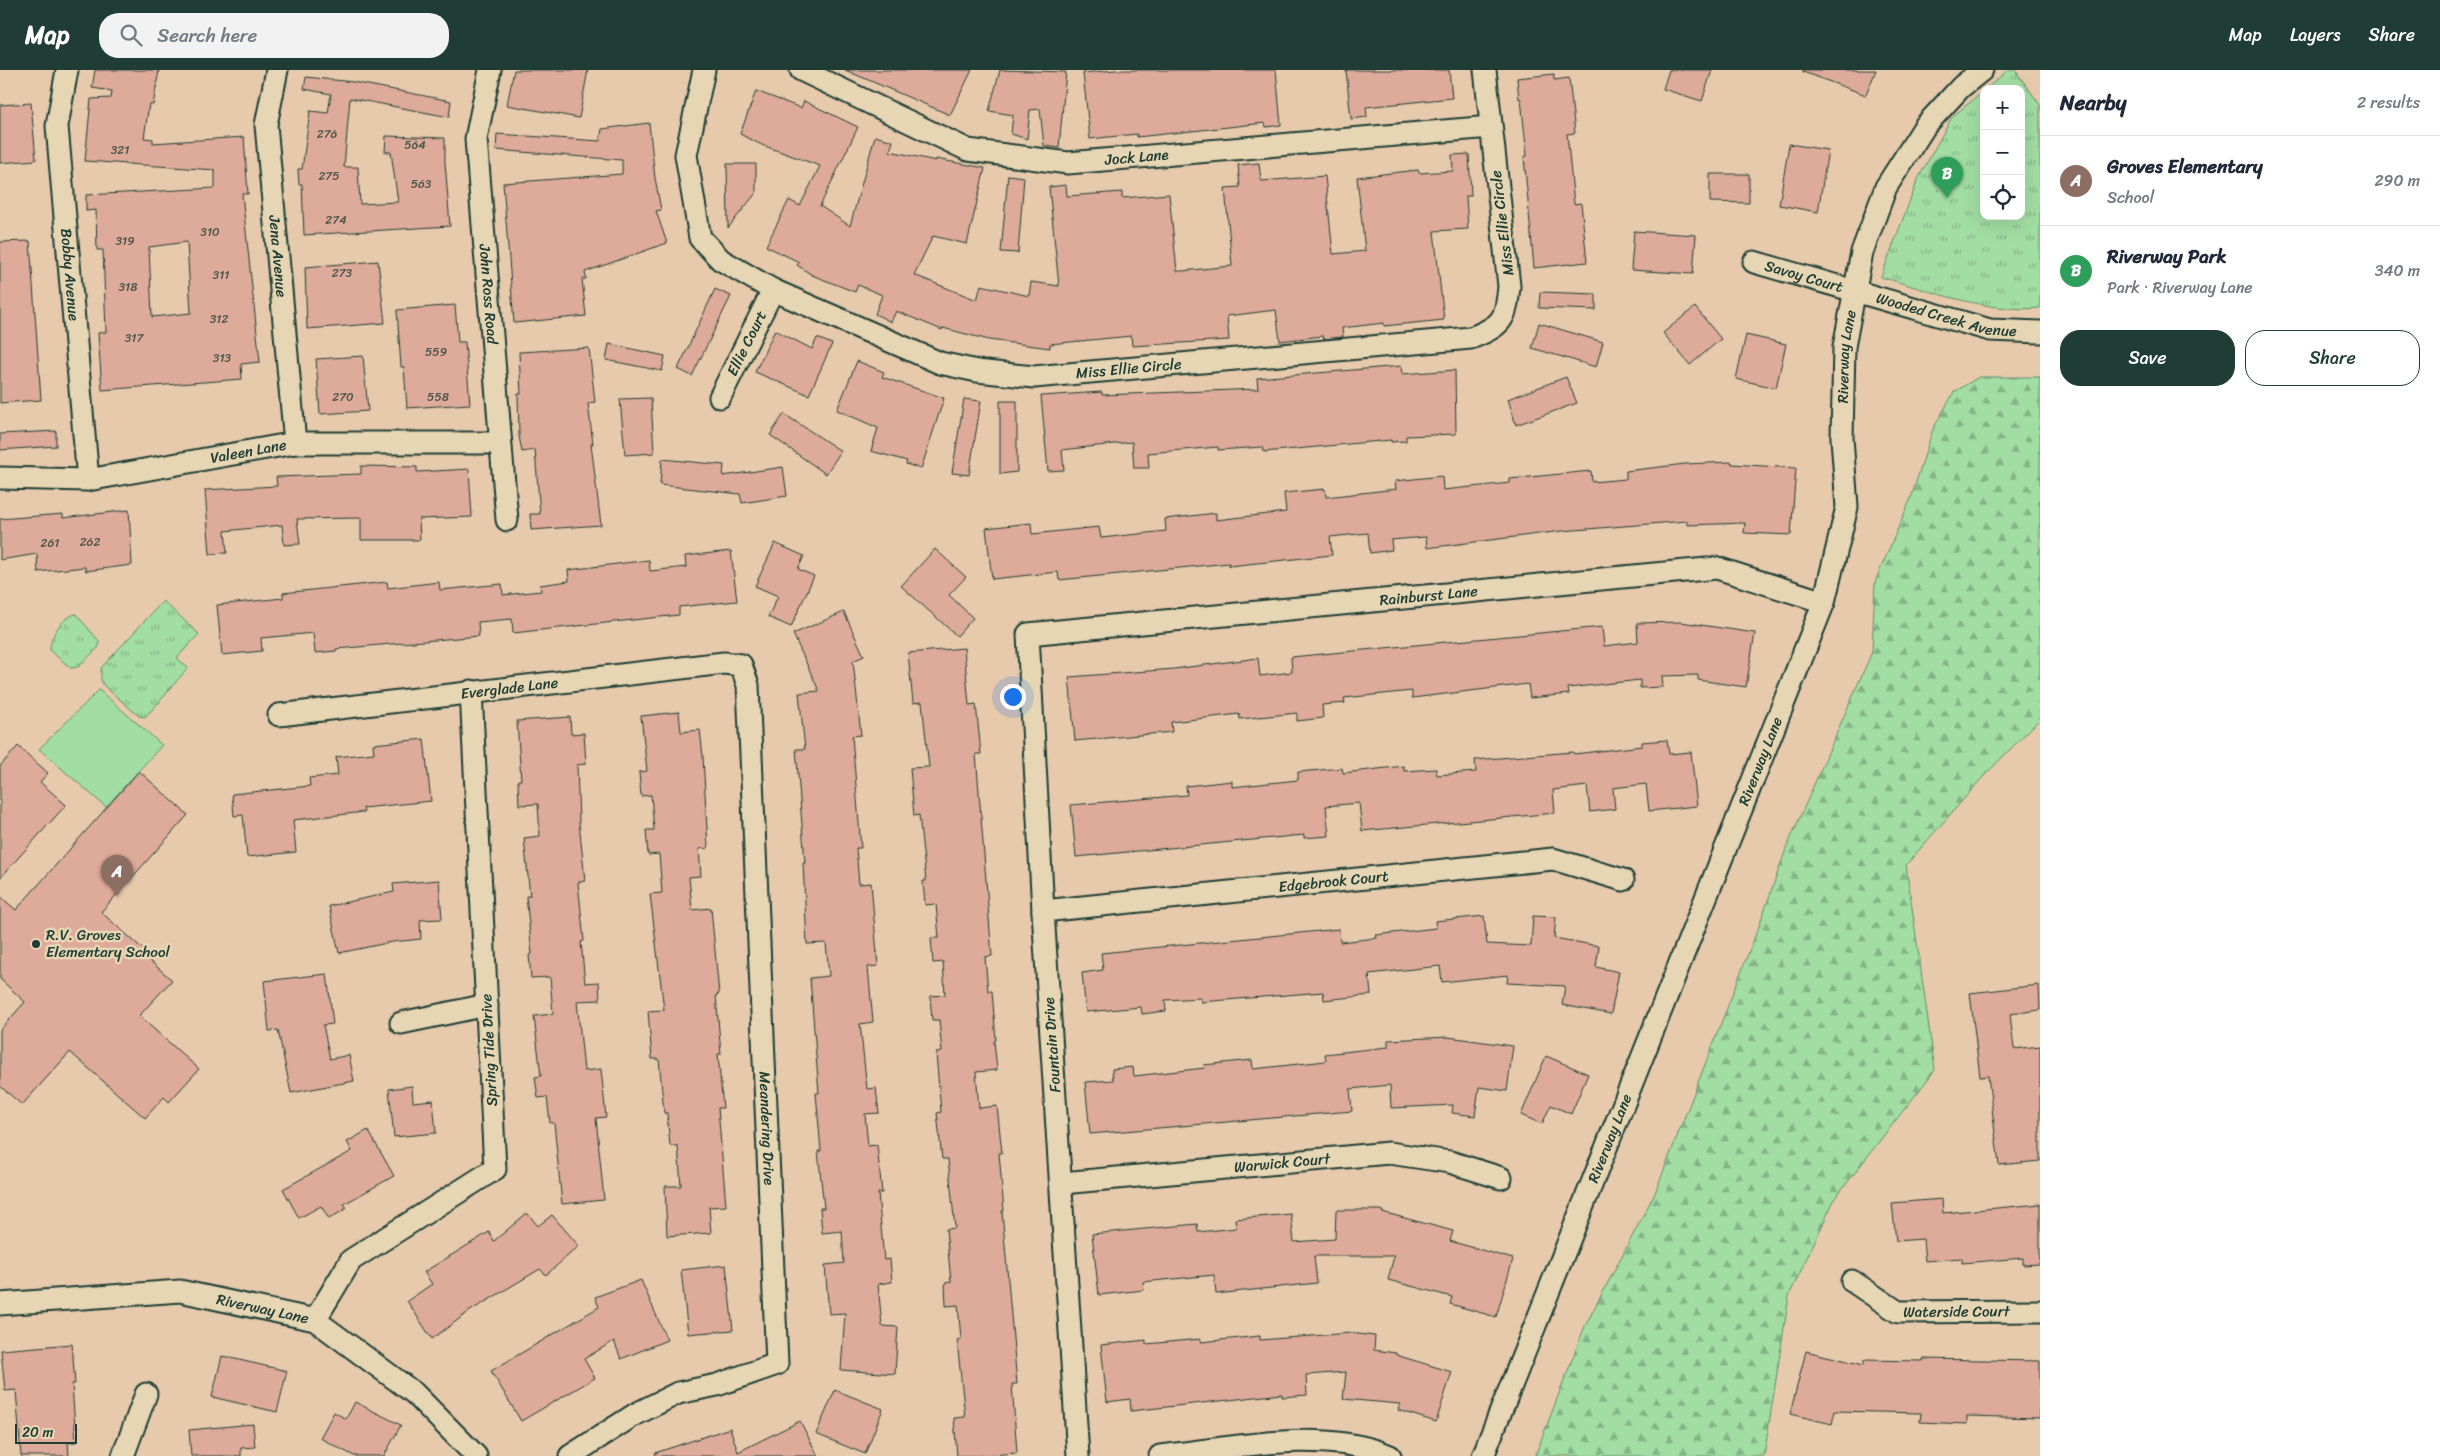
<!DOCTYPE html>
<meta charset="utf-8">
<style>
:root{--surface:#fff;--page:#f2f2f3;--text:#1f2937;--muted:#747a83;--line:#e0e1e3;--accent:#1f3d34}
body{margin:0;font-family:Sriracha,sans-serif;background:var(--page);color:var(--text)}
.controls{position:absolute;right:15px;top:15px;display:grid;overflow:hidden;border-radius:10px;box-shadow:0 5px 20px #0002}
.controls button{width:45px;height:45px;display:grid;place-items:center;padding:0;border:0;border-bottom:1px solid var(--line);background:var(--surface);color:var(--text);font:25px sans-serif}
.scale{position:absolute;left:15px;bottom:12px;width:62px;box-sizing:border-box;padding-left:5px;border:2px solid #1f3d34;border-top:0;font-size:14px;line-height:18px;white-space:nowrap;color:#1f3d34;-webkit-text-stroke:4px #e7d6b3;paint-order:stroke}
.you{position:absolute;left:1012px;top:626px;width:18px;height:18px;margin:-12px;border:4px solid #fff;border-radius:50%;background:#1a73e8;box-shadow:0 0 0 8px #1a73e833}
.badge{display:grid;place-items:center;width:32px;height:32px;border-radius:50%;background:var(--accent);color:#fff;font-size:16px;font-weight:700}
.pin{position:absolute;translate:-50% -41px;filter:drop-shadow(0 1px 2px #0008)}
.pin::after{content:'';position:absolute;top:26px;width:18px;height:15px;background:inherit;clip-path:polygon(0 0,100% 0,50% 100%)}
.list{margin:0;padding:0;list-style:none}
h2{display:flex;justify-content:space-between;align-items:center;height:65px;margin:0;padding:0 20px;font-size:21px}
h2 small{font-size:16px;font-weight:400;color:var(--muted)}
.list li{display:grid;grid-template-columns:32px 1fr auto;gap:15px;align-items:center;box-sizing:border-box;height:90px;padding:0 20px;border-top:1px solid var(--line)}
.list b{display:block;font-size:19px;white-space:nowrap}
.list p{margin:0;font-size:16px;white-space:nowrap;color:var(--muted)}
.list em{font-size:16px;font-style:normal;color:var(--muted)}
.actions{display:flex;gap:10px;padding:15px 20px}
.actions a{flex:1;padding:11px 0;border:1px solid var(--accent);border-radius:20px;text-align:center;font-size:18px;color:var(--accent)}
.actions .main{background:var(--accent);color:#fff}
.icon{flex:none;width:28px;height:28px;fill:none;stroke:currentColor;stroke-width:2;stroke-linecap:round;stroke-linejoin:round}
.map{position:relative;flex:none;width:2040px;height:1386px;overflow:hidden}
header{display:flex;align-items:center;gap:30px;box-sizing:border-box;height:70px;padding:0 25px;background:var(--accent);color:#fff}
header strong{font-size:24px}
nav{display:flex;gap:28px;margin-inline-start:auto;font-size:18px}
.search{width:350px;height:45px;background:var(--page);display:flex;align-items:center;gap:12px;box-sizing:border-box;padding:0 18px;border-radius:20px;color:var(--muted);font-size:19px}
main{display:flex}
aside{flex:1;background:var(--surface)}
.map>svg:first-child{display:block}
.grass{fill:#a2dda3;stroke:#608d6c}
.forest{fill:url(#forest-firs);stroke:#608d6c}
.park{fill:url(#park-tufts);stroke:#608d6c}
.building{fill:#deaa99;stroke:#1f3d34;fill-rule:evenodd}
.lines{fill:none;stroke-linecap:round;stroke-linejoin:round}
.minor-casing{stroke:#1f3d34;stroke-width:25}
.minor{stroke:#e7d6b3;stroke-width:21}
.poi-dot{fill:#1f3d34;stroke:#e7d6b3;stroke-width:2}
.labels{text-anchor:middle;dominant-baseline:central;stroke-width:5;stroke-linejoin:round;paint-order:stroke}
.number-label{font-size:12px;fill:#4f584d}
.street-label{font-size:15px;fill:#1f3d34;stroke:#e7d6b3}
.poi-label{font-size:15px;fill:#1f3d34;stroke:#e7d6b3;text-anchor:start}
</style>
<header>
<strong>Map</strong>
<div class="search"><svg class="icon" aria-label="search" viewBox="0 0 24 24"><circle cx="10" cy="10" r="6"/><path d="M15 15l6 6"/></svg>Search here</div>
<nav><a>Map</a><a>Layers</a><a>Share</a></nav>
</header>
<main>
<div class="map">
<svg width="2040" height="1386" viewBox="0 0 2040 1386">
<defs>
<pattern id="forest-firs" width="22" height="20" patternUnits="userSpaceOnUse" patternTransform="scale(1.25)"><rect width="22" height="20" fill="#a2dda3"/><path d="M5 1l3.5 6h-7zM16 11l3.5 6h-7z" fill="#83b486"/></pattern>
<pattern id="park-tufts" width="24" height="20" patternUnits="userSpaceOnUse" patternTransform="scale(1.25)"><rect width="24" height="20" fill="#a2dda3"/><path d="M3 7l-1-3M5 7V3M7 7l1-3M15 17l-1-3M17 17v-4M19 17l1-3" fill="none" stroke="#83b486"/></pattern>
</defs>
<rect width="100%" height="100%" fill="#e7caac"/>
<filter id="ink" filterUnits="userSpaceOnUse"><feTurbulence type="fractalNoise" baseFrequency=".02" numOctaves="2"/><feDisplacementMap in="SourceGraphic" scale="10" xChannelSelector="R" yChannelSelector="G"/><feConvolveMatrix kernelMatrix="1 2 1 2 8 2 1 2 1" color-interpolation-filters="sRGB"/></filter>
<g filter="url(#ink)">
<path class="grass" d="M99,620L162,675L106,737L39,679Z"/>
<path class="forest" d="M1979,307H2040V649L1983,707L1906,795L1935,1000L1835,1128L1789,1226L1764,1386H1535L1585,1256L1655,1123L1759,856L1786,779L1872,582L1875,512L1911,428L1933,359L1954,322Z"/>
<g class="park">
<path d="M2008,0H2015L2040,35V238C1987,243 1931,221 1881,207L1918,109L1952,47L1984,21V146H2021V19H1986Z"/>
<path d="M163,531L199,564L177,588L188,598C173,614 161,632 145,647L139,646L104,616L101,610V598Z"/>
<path d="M76,544L99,571V577L78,597L71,598L50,581C49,567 62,547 76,544Z"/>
</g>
<g class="building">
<path d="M95,0H159L153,35L149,34L144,68L153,69V73L244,67L248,124H242L260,292L241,294L242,309L102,320L98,263L106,262L103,180H97L96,140L86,141V125L215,118V100L85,91L91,29L111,28L112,21L92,18ZM187,172L191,243L152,247L149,177Z"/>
<path d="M514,0H588L579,48L507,35Z"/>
<path d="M845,0H972L950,45Z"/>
<path d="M1000,0L1066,2L1059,78L1044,76L1040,39L1030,40L1027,69L1011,64L1013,45L989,41Z"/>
<path d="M1115,0H1276L1281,55L1266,57L1265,53L1137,67V64L1090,69L1083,3Z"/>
<path d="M1346,0H1449L1452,28L1366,37L1367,47L1351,49Z"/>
<path d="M1669,0H1712L1702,31L1663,19Z"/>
<path d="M1803,0H1876L1866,25L1803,2Z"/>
<path d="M1554,4V10L1569,8L1575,63L1567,64L1574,134L1581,133L1587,192L1534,198L1524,87L1527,86L1521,29H1519L1517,8Z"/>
<path d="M306,7L353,12L451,31L449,47L350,28L344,97H358L360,134L398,132L391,82H385L386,66L445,68V92L450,156L304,165L302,114L299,115L298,99H302L310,41L328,43L331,24L304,19Z"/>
<path d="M756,21L801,38L804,31L858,57L820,136L850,156L875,66L893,71L890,81L936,91V89L985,98L967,174L933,166L914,205L977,230L981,215L1029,226L1031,212L1059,216L1049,117L1066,115L1067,126L1122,122V128L1169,124L1177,201H1182L1232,196L1225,118L1240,117L1238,95L1259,93L1261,111L1325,106L1333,184L1365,181L1357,107L1418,100L1419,103L1453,101L1452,85L1469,84L1471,126H1466L1468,159L1434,161L1444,250L1384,256V253L1342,258L1343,267L1324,269L1323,266L1280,271L1276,240L1227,246L1229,270L1132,276L1131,266L1050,274V278L989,270L943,258L942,260L896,241L891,252L875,244L882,225L858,215L855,222L812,205L797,195L799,192L766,176L789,130L800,136L820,96L762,75L740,64Z"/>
<path d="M31,33L36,90L0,93V35Z"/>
<path d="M649,53L655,108L661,140L656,141L667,173L585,202L586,209H582L586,246L514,253L503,113L622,104V90L496,80L497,64L600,71L602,59Z"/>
<path d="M1789,74L1828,80L1818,142L1779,135Z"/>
<path d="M727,94H756V123L728,158Z"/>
<path d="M1710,104H1749V133L1710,132Z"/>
<path d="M1008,105L1024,107L1018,183L1001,182Z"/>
<path d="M1634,161L1696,165L1693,204L1631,200Z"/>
<path d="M30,171L41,330L0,333V172Z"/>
<path d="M378,191L385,253L307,259L305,197Z"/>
<path d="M715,219L731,226L692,306L678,299Z"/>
<path d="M1540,222L1596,224V240L1539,238Z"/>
<path d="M455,235L458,272H465L470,334L407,338L404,297H401L397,240Z"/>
<path d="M1695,237L1721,269L1690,295L1663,263Z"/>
<path d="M1539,253L1603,272L1596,297L1532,278Z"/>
<path d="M775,260L812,279L817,268L832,274L809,325L755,302Z"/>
<path d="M1746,265L1786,274L1776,318L1736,309Z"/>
<path d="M609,274L665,286L662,301L606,290Z"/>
<path d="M589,278L595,332L588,333L593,374H591L601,455L531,460L530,444H540L535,380L522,382L519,366L518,324H521L519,282Z"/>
<path d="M363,286L368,341L320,344L316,289Z"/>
<path d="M857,291L884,302L882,307L944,328L921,399L906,394L907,391L871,381L878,358L837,340Z"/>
<path d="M1401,296L1402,304L1455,300L1456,364L1406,366V371L1391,372V370L1264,382L1263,377L1218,380V377L1148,383L1149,398H1134L1132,372L1062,380L1064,400L1048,401L1041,326L1102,322V325L1258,319L1257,308Z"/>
<path d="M1566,307L1577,333L1516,355L1508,329Z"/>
<path d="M651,328L654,383L625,385L620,329Z"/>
<path d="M964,329L981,331L969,405L952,403Z"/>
<path d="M1000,331H1017V402L1000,404Z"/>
<path d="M784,344L841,381L826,404L770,365Z"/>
<path d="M56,361V376L0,380V364Z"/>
<path d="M662,389L724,395L723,406L783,397L787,426L742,433L740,424L660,415Z"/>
<path d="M1732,392V394L1796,398L1791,465L1744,463L1745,453L1687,455V451L1562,461L1427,478L1426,467L1391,470L1392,480L1370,483L1368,463L1330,467L1332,485L1229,496V493L1059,510L1058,502L992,509L986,458L1031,453L1032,464L1099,457L1101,468L1166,461L1165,449L1216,443V450L1286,442L1284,423L1325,419L1326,427L1396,419L1395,411L1442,406L1443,420L1510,413V409L1591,401L1592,412L1626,409V401L1685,394Z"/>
<path d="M361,396L417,397V402L469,399L472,447L419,449L420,470H361V448L297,449L300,474L284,475L282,455L225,461L227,483L210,484L205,420L277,416L276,407L361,404Z"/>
<path d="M129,440L132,495L86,501L85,497L38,502L37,484L0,490V449L63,444V448Z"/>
<path d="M775,473L804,486L798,499L814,506L791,557L768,547L778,526L755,516Z"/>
<path d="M935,479L966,507L949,525L973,548L957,566L901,516Z"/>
<path d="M731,481L737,531L679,537V545L513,563L512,549L478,552L479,566L336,579V581L315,583L313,563L261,568L262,581L222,585L217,535L283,528V523L387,512L388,518L439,512L440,520L502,514L503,525L541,521L540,515L569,511L568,500L649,490L650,501L686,497L685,486Z"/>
<path d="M844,542L864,586L853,591L861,665L852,666L861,778H856L859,814L871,813L878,896L868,897L873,952L860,954L867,1019L876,1018L879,1043L865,1044L868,1076L877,1075L882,1123H878L884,1190L890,1189L892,1212L878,1214L882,1256L898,1257L895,1304L841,1300L845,1243L829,1244L825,1195L844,1193L842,1161L822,1163L820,1138H824L818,1081H821L816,1023H819L810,908L829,906L826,873L807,874L803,793H805L796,679H805L799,623L819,621L793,564Z"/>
<path d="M1681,552L1755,563L1746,617L1698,610V605L1662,606L1663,617L1640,618V610L1568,618L1569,624L1530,628L1528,614L1412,628V621L1344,628L1345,633L1322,635L1323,648L1297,651V643L1240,649L1239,644L1171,652L1172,662L1075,671L1069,607L1174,599L1258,588L1260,606L1292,602L1291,587L1602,557L1604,576L1638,572L1637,553Z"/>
<path d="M964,578L969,635L976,634L981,684H976L992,886L985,887L988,921H992L996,970L994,971L997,1000L976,1002L979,1038L997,1036L1002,1083H999L1004,1141H1002L1017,1314H1012L1017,1383L978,1386H957L954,1348L965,1347L957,1270L961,1269L958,1235L946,1236L945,1213L951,1212L946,1159L955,1158L948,1089H942L937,1043L941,1042L936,983L942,982L939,950H932L930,926L945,925L943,892L933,893L931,868H939L936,834L925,835L923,811H926L919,745L914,746L910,698L929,697L922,632L913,633L908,583Z"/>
<path d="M679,642L681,662L700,660L703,686L708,778L699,779L701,806L689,807L692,840L711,838L719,924L716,925L721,984H718L723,1038H718L726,1136L709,1137L711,1163L667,1166L665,1116H681L678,1076H670L667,1043H664L659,989H652L648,941L664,940L650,824L662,823L659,784L648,785L646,760H654L651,725L641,726L639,702L647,701L641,646Z"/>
<path d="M570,647L571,664L584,663L586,694L577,695L579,752L585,811L578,812L584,871L581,872L585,913L599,912L600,930L577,931L584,1001L601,999L606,1047L596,1048L604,1130L562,1134L554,1053H550L547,1027L538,1028L535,1007L541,1006L534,946L553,944L550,907L531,908L529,885L532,884L526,826H530L524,768L540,766L538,734L519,735L518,710H521L517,651Z"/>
<path d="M424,669L431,731L363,738L364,742L293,750L296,782L247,787L243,745L234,746L232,724L310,716L309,708L338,705L336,687L374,683L373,674Z"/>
<path d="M1667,670L1669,684L1691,682L1697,736L1649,741L1646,714L1613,718L1615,739L1590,742L1587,716L1553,720L1555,743L1362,761L1359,733L1326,736L1329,766L1304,768V765L1076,787L1071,735L1187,725L1186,716L1232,711V717L1298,710V702L1342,698L1343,703L1404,696V701L1436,699L1437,705L1476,702L1475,690L1573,682L1574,684L1642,676V672Z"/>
<path d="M18,676L48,703L40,712L66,735L0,808V696Z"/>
<path d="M139,701L188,745L101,842L152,887L149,890L172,910L139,946L199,999L169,1032L164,1027L145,1048L70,982L22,1035L0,1016V960L25,932L0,909V826L16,840Z"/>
<path d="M439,810L442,849L420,850L421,869L392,872L339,883L329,836L394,822L393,814Z"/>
<path d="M1484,846L1487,874L1531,876L1533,846L1556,847L1554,868L1599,876L1596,897L1619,902L1611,944L1562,935L1565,916L1507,913L1508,905L1442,912L1440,896L1369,904L1371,925L1324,930L1323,922L1201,932V928L1165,930L1166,941L1142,944L1141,937L1086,942L1082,903L1103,900L1101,883L1339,859L1340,872L1377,868L1376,865L1436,858L1435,851Z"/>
<path d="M327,904L333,954L323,955L330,989L349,985L354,1011L291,1023L278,960L269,961L264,911Z"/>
<path d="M2039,915L2040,940L2010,944L2014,979L2040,976V1091L1999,1095L1988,1006L1980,1007L1970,923Z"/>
<path d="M1448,967L1513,976L1507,1021L1479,1017L1475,1046L1452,1043L1453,1035L1391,1038L1390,1015L1350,1019L1352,1041L1090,1064L1085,1012L1113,1010L1112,999L1133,997L1134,1006L1205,998L1204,995L1252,990L1253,999L1326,991L1325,984L1388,977V970Z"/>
<path d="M1546,986L1588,1004L1571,1044L1551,1035L1542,1054L1521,1045Z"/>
<path d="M412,1016L413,1032L433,1030L436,1063L394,1067L389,1019Z"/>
<path d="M368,1060L394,1106L344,1134L347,1138L329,1149L321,1136L299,1148L283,1119L352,1081L347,1072Z"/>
<path d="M1942,1129L1943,1143L2040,1134V1194L2023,1195V1188L1962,1193V1188L1925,1191L1923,1169L1896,1171L1892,1133Z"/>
<path d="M1336,1140H1382V1142L1453,1161L1450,1171L1513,1189L1496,1247L1450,1234L1452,1227L1388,1210L1394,1186H1314L1317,1213L1216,1224L1214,1205L1143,1212L1144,1220L1099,1225L1092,1164L1197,1154L1198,1162L1236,1158L1235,1149L1291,1144L1294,1172L1335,1169Z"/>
<path d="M527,1143L538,1156L552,1145L579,1176L546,1205L540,1199L470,1241L432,1269L407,1231L432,1214L424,1202L489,1162L494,1171Z"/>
<path d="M726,1195L733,1260L688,1264L681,1200Z"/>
<path d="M641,1210L667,1270L621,1289L614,1271L584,1289L595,1308L521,1351L491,1301L599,1237L595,1227Z"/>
<path d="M1350,1263L1375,1266L1374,1280L1396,1283V1285L1452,1302L1436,1352L1398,1340L1400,1334L1343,1329L1346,1302L1306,1305L1307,1325L1282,1327V1324L1131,1341L1130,1329L1107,1332L1101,1275L1146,1270V1274L1201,1269V1272L1260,1266V1270Z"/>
<path d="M72,1274L75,1314H72L76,1372L68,1373L69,1386H21L16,1320L5,1321L1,1280Z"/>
<path d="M1806,1281L1864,1295V1290L1923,1291V1289L2040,1291V1348L1967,1346V1354L1920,1352L1921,1343L1835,1341L1832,1354L1790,1344Z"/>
<path d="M222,1286L287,1301L277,1342L212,1327Z"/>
<path d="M835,1320L883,1339L865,1384L816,1364Z"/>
<path d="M355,1332L401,1355L384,1386H354L320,1368L334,1342L346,1349Z"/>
<path d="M800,1351L818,1386H656L655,1383L730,1358L738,1382Z"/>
<path d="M253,1354L255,1377L241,1378V1386H191L189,1360Z"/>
</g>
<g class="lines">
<defs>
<g id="minor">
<path id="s1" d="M67,0L57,56L88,410"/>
<path id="s2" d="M277,0L266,55L295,373"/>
<path id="s3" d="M490,0L476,69L507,450"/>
<path id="s4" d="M704,0L686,85L700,168L721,190L773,220L940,293L977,301L1034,307L1471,268C1503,255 1506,250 1509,216L1485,0"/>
<path id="s5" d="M801,0L968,80L1068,93L1491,57"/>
<path id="s6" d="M1754,192L1990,260L2040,262"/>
<path id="s7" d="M720,327L773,220"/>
<path id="s8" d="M0,408L88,410L295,373H500"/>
<path id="s9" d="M279,645L724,593L741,595L748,615L777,1294L717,1315L678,1323L634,1345L570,1386"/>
<path id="s10" d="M1043,841L1553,789L1623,810"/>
<path d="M401,953L487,935"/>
<path id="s11" d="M1062,1113L1389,1083L1450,1092L1501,1108"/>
<path id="s12" d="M1852,1211L1898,1242L2040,1241"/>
<path id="s13" d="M0,1234L180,1221L315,1250L414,1323L476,1386"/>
<path d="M315,1250L351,1190L495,1099L471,621"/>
<path d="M123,1386L146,1324"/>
<path id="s14" d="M1078,1386L1043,841L1028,564L1717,498L1824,532"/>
<path d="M1160,1386C1231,1378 1324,1357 1390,1386"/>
<path id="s15" d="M1483,1386L1824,532L1847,437L1842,368L1844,277L1862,182L1886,117L1925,56L1961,17L1982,0"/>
</g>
</defs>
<use href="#minor" class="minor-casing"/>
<use href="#minor" class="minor"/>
</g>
</g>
<circle class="poi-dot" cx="36" cy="874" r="5"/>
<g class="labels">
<g class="number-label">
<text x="327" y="64">276</text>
<text x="415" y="75">564</text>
<text x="120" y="80">321</text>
<text x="329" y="106">275</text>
<text x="421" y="114">563</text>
<text x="336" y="150">274</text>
<text x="210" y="162">310</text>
<text x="125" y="171">319</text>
<text x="342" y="203">273</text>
<text x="221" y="205">311</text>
<text x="128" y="217">318</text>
<text x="219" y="249">312</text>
<text x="134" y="268">317</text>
<text x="436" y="282">559</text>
<text x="222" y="288">313</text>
<text x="343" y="327">270</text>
<text x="438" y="327">558</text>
<text x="90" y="472">262</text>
<text x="50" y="473">261</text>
</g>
<g class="street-label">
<text stroke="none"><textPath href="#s5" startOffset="355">Jock Lane</textPath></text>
<text transform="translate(1502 153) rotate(-97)">Miss Ellie Circle</text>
<text stroke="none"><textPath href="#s2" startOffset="188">Jena Avenue</textPath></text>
<text stroke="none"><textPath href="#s1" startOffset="206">Bobby Avenue</textPath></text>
<text stroke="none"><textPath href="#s6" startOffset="52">Savoy Court</textPath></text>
<text stroke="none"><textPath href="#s3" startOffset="226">John Ross Road</textPath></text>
<text stroke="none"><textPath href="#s6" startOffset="200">Wooded Creek Avenue</textPath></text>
<text stroke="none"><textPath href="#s7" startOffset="60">Ellie Court</textPath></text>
<text stroke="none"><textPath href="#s15" startOffset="1168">Riverway Lane</textPath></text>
<text stroke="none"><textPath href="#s4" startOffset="634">Miss Ellie Circle</textPath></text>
<text stroke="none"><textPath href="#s8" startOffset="251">Valeen Lane</textPath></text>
<text stroke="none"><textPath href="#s14" startOffset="1226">Rainburst Lane</textPath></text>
<text stroke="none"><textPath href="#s9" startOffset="232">Everglade Lane</textPath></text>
<text stroke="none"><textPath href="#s15" startOffset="748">Riverway Lane</textPath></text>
<text stroke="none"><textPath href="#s10" startOffset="292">Edgebrook Court</textPath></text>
<text transform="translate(1052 975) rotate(-94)">Fountain Drive</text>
<text transform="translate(489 980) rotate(-93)">Spring Tide Drive</text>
<text stroke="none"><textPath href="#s9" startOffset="930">Meandering Drive</textPath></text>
<text stroke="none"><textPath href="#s15" startOffset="342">Riverway Lane</textPath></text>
<text stroke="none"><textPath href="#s11" startOffset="221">Warwick Court</textPath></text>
<text stroke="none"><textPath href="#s13" startOffset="265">Riverway Lane</textPath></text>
<text stroke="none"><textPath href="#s12" startOffset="114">Waterside Court</textPath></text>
</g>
<g class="poi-label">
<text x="46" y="865">R.V. Groves<tspan x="46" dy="17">Elementary School</tspan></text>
</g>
</g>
</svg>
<div class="controls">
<button>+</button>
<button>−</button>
<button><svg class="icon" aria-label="locate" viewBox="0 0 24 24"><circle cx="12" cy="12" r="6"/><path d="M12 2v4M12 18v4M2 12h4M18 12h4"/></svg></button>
</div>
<div class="scale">20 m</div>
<div class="you"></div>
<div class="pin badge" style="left:117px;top:826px;background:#8d6e63">A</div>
<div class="pin badge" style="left:1947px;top:128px;background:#2e9e5b">B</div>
</div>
<aside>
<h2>Nearby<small>2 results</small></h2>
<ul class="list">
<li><span class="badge" style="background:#8d6e63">A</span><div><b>Groves Elementary</b><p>School</p></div><em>290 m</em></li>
<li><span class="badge" style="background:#2e9e5b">B</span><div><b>Riverway Park</b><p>Park · Riverway Lane</p></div><em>340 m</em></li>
</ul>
<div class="actions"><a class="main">Save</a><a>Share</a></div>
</aside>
</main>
